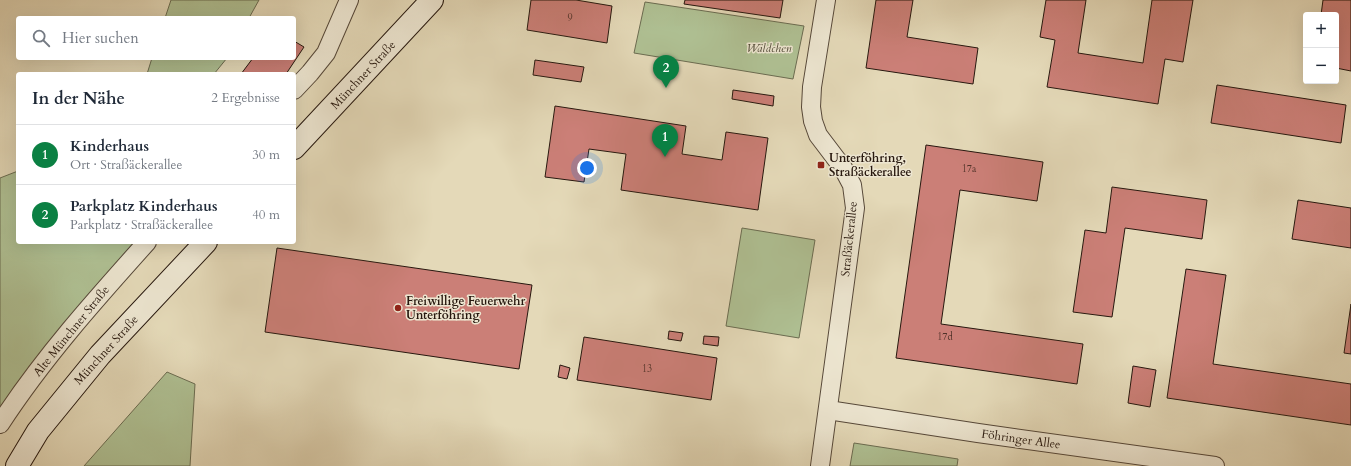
<!DOCTYPE html>
<html lang="de">
<meta charset="utf-8">
<style>
:root{--surface:#fff;--page:#f6f6f7;--text:#1f2937;--muted:#747a83;--line:#e0e1e3;--accent:#0b8043}
body{margin:0;font-family:Cardo,serif;background:var(--page);color:var(--text)}
.controls{position:absolute;right:12px;top:12px;display:grid;overflow:hidden;border-radius:4px;box-shadow:0 4px 16px #0002}
.controls button{width:36px;height:36px;display:grid;place-items:center;padding:0;border:0;border-bottom:1px solid var(--line);background:var(--surface);color:var(--text);font:20px sans-serif}
.you{position:absolute;left:587px;top:168px;width:14px;height:14px;margin:-10px;border:3px solid #fff;border-radius:50%;background:#1a73e8;box-shadow:0 0 0 6px #1a73e833}
.badge{display:grid;place-items:center;width:26px;height:26px;border-radius:50%;background:var(--accent);color:#fff;font-size:13px;font-weight:700}
.pin{position:absolute;translate:-50% -33px;filter:drop-shadow(0 1px 2px #0008)}
.pin::after{content:'';position:absolute;top:21px;width:14px;height:12px;background:inherit;clip-path:polygon(0 0,100% 0,50% 100%)}
.list{margin:0;padding:0;list-style:none}
h2{display:flex;justify-content:space-between;align-items:center;height:52px;margin:0;padding:0 16px;font-size:17px}
h2 small{font-size:13px;font-weight:400;color:var(--muted)}
.list li{display:grid;grid-template-columns:26px 1fr auto;gap:12px;align-items:center;box-sizing:border-box;height:60px;padding:0 16px;border-top:1px solid var(--line)}
.list b{display:block;font-size:15px;white-space:nowrap}
.list p{margin:0;font-size:13px;white-space:nowrap;color:var(--muted)}
.list em{font-size:13px;font-style:normal;color:var(--muted)}
.icon{flex:none;width:22px;height:22px;fill:none;stroke:currentColor;stroke-width:2;stroke-linecap:round;stroke-linejoin:round}
.map{position:relative;flex:none;width:1351px;height:466px;overflow:hidden}
.search{position:absolute;background:var(--surface);box-shadow:0 4px 16px #0002;left:16px;top:16px;width:280px;height:44px;display:flex;align-items:center;gap:10px;box-sizing:border-box;padding:0 14px;border-radius:4px;color:var(--muted);font-size:15px}
.panel{position:absolute;background:var(--surface);box-shadow:0 4px 16px #0002;left:16px;top:72px;width:280px;height:172px;border-radius:4px}
.map>svg:first-child{display:block}
.green{fill:#afc093;stroke:#6b6c51}
.building{fill:#cb7f77;stroke:#27180f}
.lines{fill:none;stroke-linecap:round;stroke-linejoin:round}
.minor-casing{stroke:#564839;stroke-width:20}
.secondary-casing{stroke:#27180f;stroke-width:24}
.minor{stroke:#ede6d1;stroke-width:18}
.secondary{stroke:#ede6d1;stroke-width:22}
.poi-dot{fill:#8f2418;stroke:#ede6d1;stroke-width:1.5}
.labels{text-anchor:middle;dominant-baseline:central;stroke-width:3;stroke-linejoin:round;paint-order:stroke}
.number-label{font-size:10px;fill:#503229}
.park-label{font-size:12px;font-style:italic;fill:#504a37;stroke:#ede6d1}
.street-label{font-size:12px;fill:#27180f;stroke:#ede6d1}
.poi-label{font-size:12px;font-weight:bold;fill:#27180f;stroke:#ede6d1;text-anchor:start}
</style>
<div class="map">
<svg width="1351" height="466" viewBox="0 0 1351 466">
<rect width="100%" height="100%" fill="#e4d9b8"/>
<filter id="stains"><feTurbulence type="fractalNoise" baseFrequency=".005" numOctaves="4"/><feColorMatrix values="0 0 0 0 .2 0 0 0 0 .09 0 0 0 0 .02 0 0 0 .5 -.17"/></filter>
<radialGradient id="worn" r=".72"><stop offset=".6" stop-color="#630" stop-opacity="0"/><stop offset="1" stop-color="#630" stop-opacity=".3"/></radialGradient>
<g class="green">
<path d="M171,0H259L249,18H165Z"/>
<path d="M645,2L804,26L793,79L634,53Z"/>
<path d="M152,58H227L214,74H147Z"/>
<path d="M18,171V242H138L0,424V178Z"/>
<path d="M742,228L815,240L799,338L726,326Z"/>
<path d="M167,372L195,384L190,466H84Z"/>
<path d="M854,443L958,459L957,466H850Z"/>
</g>
<g class="building">
<path d="M531,0H576L612,6L607,43L527,30Z"/>
<path d="M685,0H783L780,18L684,4Z"/>
<path d="M876,0H913L907,37L978,48L973,84L866,68Z"/>
<path d="M1046,0H1086L1078,53L1143,63L1152,0H1193L1183,62L1165,59L1158,104L1047,87L1055,40L1040,37Z"/>
<path d="M1323,0H1351V71L1336,68V15H1321Z"/>
<path d="M294,41L304,47L286,74H241L253,58H294Z"/>
<path d="M535,60L584,67L581,82L533,75Z"/>
<path d="M1217,85L1346,105L1341,143L1211,123Z"/>
<path d="M733,90L774,96L773,106L732,99Z"/>
<path d="M555,106L686,126L682,154L722,160L726,132L768,138L758,210L621,190L626,154L589,149L584,182L545,177Z"/>
<path d="M926,145L1043,162L1037,201L960,190L941,324L1083,344L1077,384L896,358Z"/>
<path d="M1112,187L1207,200L1202,239L1125,228L1112,317L1073,312L1085,230L1106,233Z"/>
<path d="M1298,200L1351,208V248L1292,239Z"/>
<path d="M277,248L532,285L519,369L265,332Z"/>
<path d="M1186,269L1226,275L1213,364L1351,384V425L1167,398Z"/>
<path d="M1351,304V354L1344,353Z"/>
<path d="M669,331L683,333L681,341L668,339Z"/>
<path d="M704,336L719,337L718,346L703,344Z"/>
<path d="M584,337L717,358L711,400L577,380Z"/>
<path d="M560,365L570,368L567,379L558,377Z"/>
<path d="M1133,366L1156,370L1150,407L1128,403Z"/>
</g>
<g class="lines">
<defs>
<g id="minor">
<path d="M294,90L310,73L326,53L349,0"/>
<path d="M828,410L978,433L1215,466"/>
<path d="M0,424C43,358 95,300 147,242"/>
<path d="M820,466L855,208L852,185L843,168L818,135L813,121L811,107L812,87L826,0"/>
</g>
<g id="secondary">
<path d="M294,148L432,0"/>
<path d="M17,466L38,431L100,355L206,242"/>
</g>
</defs>
<use href="#minor" class="minor-casing"/>
<use href="#secondary" class="secondary-casing"/>
<use href="#minor" class="minor"/>
<use href="#secondary" class="secondary"/>
</g>
<g class="poi-dot">
<rect x="817" y="161" width="8" height="8" rx="2"/>
<circle cx="398" cy="308" r="4"/>
</g>
<g class="labels">
<g class="number-label">
<text x="570" y="18">9</text>
<text x="969" y="169">17a</text>
<text x="945" y="337">17d</text>
<text x="647" y="369">13</text>
</g>
<g class="park-label">
<text x="769" y="48">Wäldchen</text>
</g>
<g class="street-label">
<text transform="translate(363 75) rotate(-47)">Münchner Straße</text>
<text transform="translate(849 239) rotate(-84)">Straßäckerallee</text>
<text transform="translate(71 331) rotate(-51)">Alte Münchner Straße</text>
<text transform="translate(106 350) rotate(-48)">Münchner Straße</text>
<text transform="translate(1021 439) rotate(8)">Föhringer Allee</text>
</g>
<g class="poi-label">
<text x="829" y="158">Unterföhring,<tspan x="829" dy="14">Straßäckerallee</tspan></text>
<text x="406" y="301">Freiwillige Feuerwehr<tspan x="406" dy="14">Unterföhring</tspan></text>
</g>
</g>
<rect width="100%" height="100%" filter="url(#stains)"/>
<rect width="100%" height="100%" fill="url(#worn)"/>
</svg>
<div class="controls">
<button>+</button>
<button>−</button>
</div>
<div class="you"></div>
<div class="pin badge" style="left:665px;top:157px">1</div>
<div class="pin badge" style="left:666px;top:88px">2</div>
<div class="search"><svg class="icon" aria-label="search" viewBox="0 0 24 24"><circle cx="10" cy="10" r="6"/><path d="M15 15l6 6"/></svg>Hier suchen</div>
<section class="panel">
<h2>In der Nähe<small>2 Ergebnisse</small></h2>
<ul class="list">
<li><span class="badge">1</span><div><b>Kinderhaus</b><p>Ort · Straßäckerallee</p></div><em>30 m</em></li>
<li><span class="badge">2</span><div><b>Parkplatz Kinderhaus</b><p>Parkplatz · Straßäckerallee</p></div><em>40 m</em></li>
</ul>
</section>
</div>
